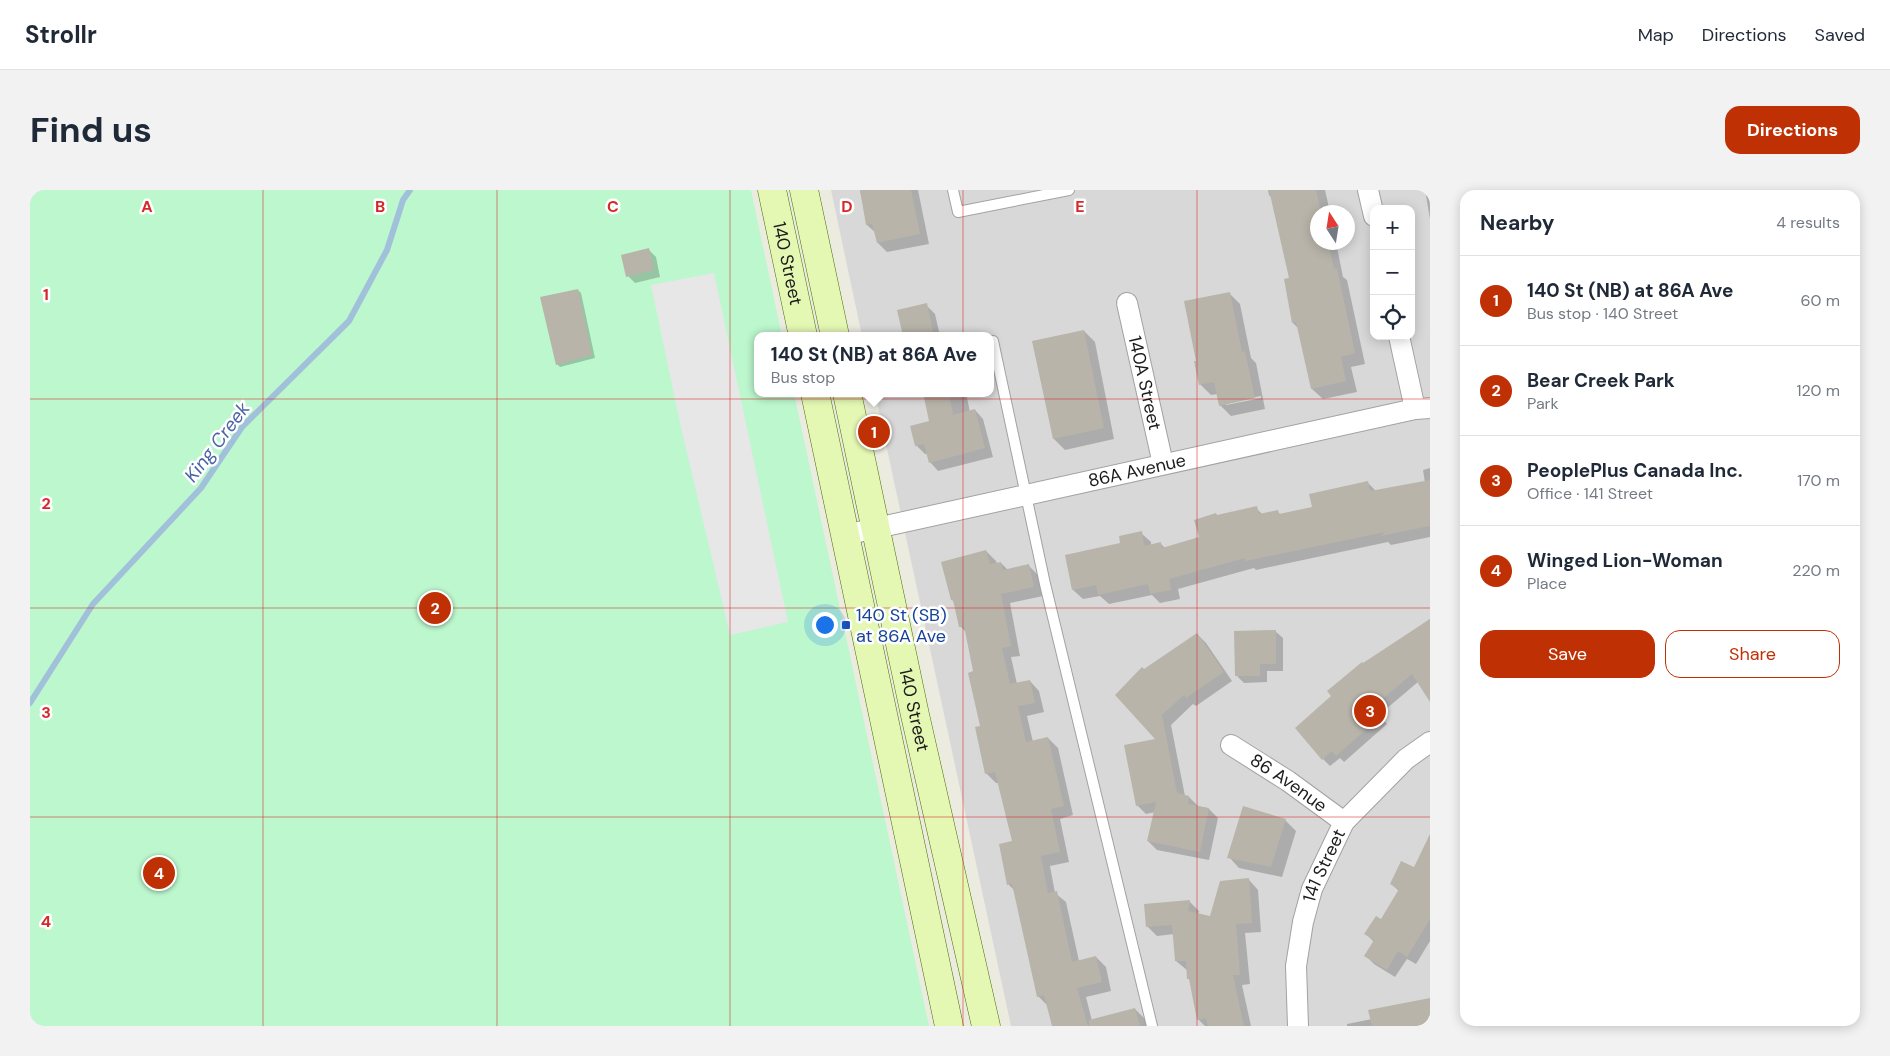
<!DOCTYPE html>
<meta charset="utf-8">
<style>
:root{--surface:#fff;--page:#f2f2f3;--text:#1f2937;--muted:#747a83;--line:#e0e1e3;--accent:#c03005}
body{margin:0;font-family:"DM Sans",sans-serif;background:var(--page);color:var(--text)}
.controls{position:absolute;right:15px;top:15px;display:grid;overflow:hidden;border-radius:10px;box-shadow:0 2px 12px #0003}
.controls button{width:45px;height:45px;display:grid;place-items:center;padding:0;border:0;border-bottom:1px solid var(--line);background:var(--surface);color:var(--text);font:25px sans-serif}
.compass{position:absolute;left:1280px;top:15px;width:45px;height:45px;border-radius:50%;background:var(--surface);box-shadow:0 2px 12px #0003;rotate:348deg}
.you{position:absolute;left:794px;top:434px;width:18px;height:18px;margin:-12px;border:4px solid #fff;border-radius:50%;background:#1a73e8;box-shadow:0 0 0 8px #1a73e833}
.badge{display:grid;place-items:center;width:32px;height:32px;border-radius:50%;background:var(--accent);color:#fff;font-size:16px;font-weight:700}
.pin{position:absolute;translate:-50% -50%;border:2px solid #fff;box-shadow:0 1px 5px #0006}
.popup{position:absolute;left:724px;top:142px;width:240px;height:65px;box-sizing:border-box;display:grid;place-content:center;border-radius:10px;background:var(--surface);filter:drop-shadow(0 1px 4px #0005);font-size:16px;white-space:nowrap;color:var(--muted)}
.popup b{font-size:19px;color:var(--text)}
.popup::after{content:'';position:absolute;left:50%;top:100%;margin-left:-10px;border:10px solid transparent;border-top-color:var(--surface)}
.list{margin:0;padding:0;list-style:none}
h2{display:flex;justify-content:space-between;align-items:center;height:65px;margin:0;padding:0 20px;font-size:21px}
h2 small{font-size:16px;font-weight:400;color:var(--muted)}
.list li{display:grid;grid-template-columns:32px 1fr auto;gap:15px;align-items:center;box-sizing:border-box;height:90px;padding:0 20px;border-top:1px solid var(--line)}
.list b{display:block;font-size:19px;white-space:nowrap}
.list p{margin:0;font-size:16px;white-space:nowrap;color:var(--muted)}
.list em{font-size:16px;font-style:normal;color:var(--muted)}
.actions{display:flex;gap:10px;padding:15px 20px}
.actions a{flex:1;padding:11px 0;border:1px solid var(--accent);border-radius:15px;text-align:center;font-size:18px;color:var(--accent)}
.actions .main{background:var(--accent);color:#fff}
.icon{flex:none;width:28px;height:28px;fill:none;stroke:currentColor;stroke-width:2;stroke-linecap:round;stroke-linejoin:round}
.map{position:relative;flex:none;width:1400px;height:836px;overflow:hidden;border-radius:15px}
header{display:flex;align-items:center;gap:30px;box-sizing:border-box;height:70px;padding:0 25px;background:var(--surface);border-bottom:1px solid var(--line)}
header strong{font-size:24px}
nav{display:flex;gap:28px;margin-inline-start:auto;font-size:18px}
.intro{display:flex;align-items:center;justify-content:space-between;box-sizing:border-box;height:120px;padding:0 30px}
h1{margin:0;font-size:35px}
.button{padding:12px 22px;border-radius:15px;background:var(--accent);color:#fff;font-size:18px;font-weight:700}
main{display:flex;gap:30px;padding:0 30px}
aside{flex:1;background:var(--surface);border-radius:15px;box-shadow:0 2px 12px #0003}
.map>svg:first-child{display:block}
.residential{fill:#d9d8d8;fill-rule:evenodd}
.park{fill:#bcf7ce}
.parking{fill:#e7e7e7}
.shadow{fill:#0003;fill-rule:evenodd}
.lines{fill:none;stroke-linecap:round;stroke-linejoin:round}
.stream{stroke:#a1c0d9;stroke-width:6}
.building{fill:#b8b4aa}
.service-casing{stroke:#a2a2a2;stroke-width:12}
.minor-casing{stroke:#a2a2a2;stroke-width:22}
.secondary-casing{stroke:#4a6c07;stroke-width:29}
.service{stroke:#fff;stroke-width:10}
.minor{stroke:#fff;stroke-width:20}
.secondary{stroke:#e4f7b3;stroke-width:28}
.grid{fill:none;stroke:#d62828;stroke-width:1;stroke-opacity:0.55}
.transit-dot{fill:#1a4fb4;stroke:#fff;stroke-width:2}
.labels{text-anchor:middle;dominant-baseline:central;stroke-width:5;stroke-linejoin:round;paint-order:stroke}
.street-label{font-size:18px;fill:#1b1b1b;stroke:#fff}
.transit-label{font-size:18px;fill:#164399;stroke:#fff;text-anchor:start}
.water-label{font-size:19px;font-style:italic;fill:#4b64a7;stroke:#fff}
.grid-label{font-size:16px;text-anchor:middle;font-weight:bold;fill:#d62828;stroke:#fff;stroke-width:5;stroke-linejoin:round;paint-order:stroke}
</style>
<header>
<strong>Strollr</strong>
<nav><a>Map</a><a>Directions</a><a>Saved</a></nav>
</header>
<div class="intro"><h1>Find us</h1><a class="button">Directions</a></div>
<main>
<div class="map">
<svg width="1400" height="836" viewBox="0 0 1400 836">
<rect width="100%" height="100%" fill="#ecebe0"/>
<path class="residential" d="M801,0H1400V836H981L845,203H960V146H832ZM1344,19H1381V146H1344ZM1288,22H1318V52H1288Z"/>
<path class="park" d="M0,0H721L752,146H728V203H764L899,836H0Z"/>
<path class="parking" d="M684,83L758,432L700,445L650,233L621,95Z"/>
<g class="shadow">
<path d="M830,0H888L899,54L857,62L848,53L846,43L837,35Z"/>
<path d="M1238,0H1295L1300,22H1288V52H1306L1313,87L1317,90L1335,174L1321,177L1327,202L1293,209L1282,199L1268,138L1263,133L1260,89L1243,9L1239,5Z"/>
<path d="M1395,0H1400V29Z"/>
<path d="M618,59L626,67L630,87L605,93L598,86Z"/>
<path d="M548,100L551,103L565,168L530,177L527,174Z"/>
<path d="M1199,103L1210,114L1221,168L1226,173L1235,219L1201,226L1190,215L1188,204L1181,205L1170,194ZM1231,206V208L1196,215V213Z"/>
<path d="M896,115L905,124L910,146H874Z"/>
<path d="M1054,141L1065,152L1084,249L1035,260L1024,249Z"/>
<path d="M894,203H936L940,222L945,220L953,229L963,267L908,281L900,272L898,264H895L886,255L900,232Z"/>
<path d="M1400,278V347L1361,355L1358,352L1226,380L1224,378L1148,399L1150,409L1130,413L1122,405L1079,414L1070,406L1053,409L1043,400L1092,354L1111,343L1121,352V356L1131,354L1135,358L1171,348L1187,326L1226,318L1233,325L1248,322L1251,325L1283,318L1337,292L1346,301L1395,293L1393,280Z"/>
<path d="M956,361L966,371L967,374L971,373L978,380L999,376L1008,385L1013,406L980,413L990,466L981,467L987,494L1000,491L1009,501L1014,522L997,526L1003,552L1018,548L1028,558L1043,625L1030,629L1039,672L1020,676L1025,703L1036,712L1049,771L1066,767L1076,777L1081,801L1056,807L1062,831L1105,819L1115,829L1116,836H1023L1018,816L1008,806L985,701L979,695L984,652L969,593H966L956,583L945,482L937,443L930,436L925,413L922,410Z"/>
<path d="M1400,429V504L1388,492L1349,525L1357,534L1314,572L1310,568L1300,576L1293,569L1303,506L1333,475Z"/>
<path d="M1245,441L1253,448V481H1237V492L1214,493L1207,486Z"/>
<path d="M1167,444L1176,453L1202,491L1166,516L1163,514L1141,535L1155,606L1159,607L1168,616L1179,619L1188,628L1179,670L1127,660L1118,651L1125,622L1116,624L1107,615L1128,549L1114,481Z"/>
<path d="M1255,630L1266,641L1252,687L1209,678L1199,667Z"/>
<path d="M1400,651V751L1386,774L1377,769L1365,787L1344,774L1336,766L1344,752L1336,744L1351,731L1369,701L1361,694L1385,679Z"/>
<path d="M1219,690L1228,700L1231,742L1215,743L1220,794L1212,795L1221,836H1175L1168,829L1158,781L1146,771L1144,744L1127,746L1117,736L1159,711L1169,721L1168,725L1181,728Z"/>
<path d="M1400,809V836H1317V834L1342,829Z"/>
</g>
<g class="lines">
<path class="stream" d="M0,513L63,414L171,298L212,237L319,131L357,60L373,10L380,0"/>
</g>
<g class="building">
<path d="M830,0H881L890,44L847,53L842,34L836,35Z"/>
<path d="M1239,0H1286L1291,22H1288V52H1298L1304,79L1307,78L1325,163L1311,167L1316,191L1281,199L1266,132L1262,133L1254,89L1259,88Z"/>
<path d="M619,58L624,80L596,87L591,65Z"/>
<path d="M548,99L562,165L526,175L510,107Z"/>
<path d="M1200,102L1212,162L1215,161L1225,208L1189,216L1184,192L1169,195L1164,171H1166L1154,111Z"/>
<path d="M897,113L904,146H873L867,120Z"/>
<path d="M1054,140L1074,238L1023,249L1002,151Z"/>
<path d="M893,203H919L923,225L945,219L955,258L899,273L894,254L885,256L880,236L899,231Z"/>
<path d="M1400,290V336L1350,346L1355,342L1216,371L1215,368L1139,389L1141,400L1120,404L1118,394L1068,405L1066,395L1042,400L1035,365L1090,353L1089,346L1112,341L1114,356L1131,352L1132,358L1169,347L1164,330L1186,323L1187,325L1227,316L1229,324L1248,320L1249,324L1282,317L1279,304L1338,291L1340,301Z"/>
<path d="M956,360L960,374L971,372L973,380L999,374L1004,397L971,404L981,456L972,458L980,494L1000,490L1005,513L988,516L996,552L1018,547L1034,616L1021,619L1030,662L1011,666L1018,703L1027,701L1042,772L1066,766L1072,792L1047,798L1058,836H1022L1014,805L1007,807L982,694L977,695L969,654L982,651L965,582L955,584L945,537L950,536L938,483L943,481L934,436L929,437L923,410H921L911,372Z"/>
<path d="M1400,429V512L1382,484L1343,517L1351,526L1306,566L1302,561L1292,570L1265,538L1301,506L1297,501L1332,472L1333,473Z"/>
<path d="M1246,440V474H1230V486H1205L1204,441Z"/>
<path d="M1167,443L1194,482L1156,508L1154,505L1132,525L1147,603L1159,606L1158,614L1179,618L1170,662L1117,651L1126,612L1106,616L1094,555L1125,549L1085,505L1112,477L1114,479Z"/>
<path d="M1213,616L1256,629L1241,677L1197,668Z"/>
<path d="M1400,644V729L1377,767L1368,761L1357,780L1334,766L1344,750L1334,744L1346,726L1351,729L1369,699L1360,694L1371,671L1384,677Z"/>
<path d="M1219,688L1222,733L1206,734L1210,785H1203L1214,836H1178L1176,828L1167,830L1159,789H1157L1156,771H1145L1142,735L1116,737L1114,714L1160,710L1158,721L1180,726L1190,691Z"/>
<path d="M1400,808V836H1342L1338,820Z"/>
<path d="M1105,818L1110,836H1059V830Z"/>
</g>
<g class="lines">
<defs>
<g id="service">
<path d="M923,0L928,22L1039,0"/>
<path d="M963,151L1015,394L1122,836"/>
</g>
<g id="minor">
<path d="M1338,0L1344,26"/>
<path id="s1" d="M1097,113L1133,274"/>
<path d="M1369,146L1385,219"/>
<path id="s2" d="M815,345L1385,219L1400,218"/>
<path id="s3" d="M1201,555L1258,591L1314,632"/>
<path id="s4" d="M1268,836L1266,776L1273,732L1282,699L1314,632L1376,569L1400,552"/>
</g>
<g id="secondary">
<path id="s5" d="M742,0L773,146"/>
<path d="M774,0L805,146"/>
<path d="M785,203L919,836"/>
<path id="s6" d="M817,203L885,525L956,836"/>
</g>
</defs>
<use href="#service" class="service-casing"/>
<use href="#minor" class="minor-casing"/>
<use href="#secondary" class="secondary-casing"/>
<use href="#service" class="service"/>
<use href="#minor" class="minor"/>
<use href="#secondary" class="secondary"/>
</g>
<path class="grid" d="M233,0V836M467,0V836M700,0V836M933,0V836M1167,0V836M0,209H1400M0,418H1400M0,627H1400"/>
<rect class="transit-dot" x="811" y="430" width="10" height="10" rx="2.5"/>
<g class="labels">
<g class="street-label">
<text stroke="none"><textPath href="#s5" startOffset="75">140 Street</textPath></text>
<text stroke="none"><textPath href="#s1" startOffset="82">140A Street</textPath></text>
<text stroke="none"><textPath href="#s2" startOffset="299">86A Avenue</textPath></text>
<text stroke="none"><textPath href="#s6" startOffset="324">140 Street</textPath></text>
<text stroke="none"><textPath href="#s3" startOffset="69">86 Avenue</textPath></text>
<text stroke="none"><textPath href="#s4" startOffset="165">141 Street</textPath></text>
</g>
<g class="transit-label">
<text x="826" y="425">140 St (SB)<tspan x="826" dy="21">at 86A Ave</tspan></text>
</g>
<g class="water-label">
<text transform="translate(187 252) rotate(-53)">King Creek</text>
</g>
</g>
<g class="grid-label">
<text x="117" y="22">A</text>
<text x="350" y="22">B</text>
<text x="583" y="22">C</text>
<text x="817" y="22">D</text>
<text x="1050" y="22">E</text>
<text x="16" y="110">1</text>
<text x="16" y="319">2</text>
<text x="16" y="528">3</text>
<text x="16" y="737">4</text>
</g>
</svg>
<div class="controls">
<button>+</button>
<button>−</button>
<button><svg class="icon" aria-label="locate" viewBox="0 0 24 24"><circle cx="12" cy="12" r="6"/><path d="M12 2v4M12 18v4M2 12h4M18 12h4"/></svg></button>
</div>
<svg class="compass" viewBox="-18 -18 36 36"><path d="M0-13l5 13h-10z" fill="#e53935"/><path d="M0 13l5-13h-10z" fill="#747a83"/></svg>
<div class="you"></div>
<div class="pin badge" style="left:844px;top:242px">1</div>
<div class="popup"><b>140 St (NB) at 86A Ave</b>Bus stop</div>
<div class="pin badge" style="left:405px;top:418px">2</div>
<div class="pin badge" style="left:1340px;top:521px">3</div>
<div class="pin badge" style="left:129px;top:683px">4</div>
</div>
<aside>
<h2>Nearby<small>4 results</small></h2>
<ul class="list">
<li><span class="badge">1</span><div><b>140 St (NB) at 86A Ave</b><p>Bus stop · 140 Street</p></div><em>60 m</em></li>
<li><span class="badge">2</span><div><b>Bear Creek Park</b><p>Park</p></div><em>120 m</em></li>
<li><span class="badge">3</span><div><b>PeoplePlus Canada Inc.</b><p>Office · 141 Street</p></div><em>170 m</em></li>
<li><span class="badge">4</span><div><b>Winged Lion-Woman</b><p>Place</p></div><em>220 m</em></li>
</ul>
<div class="actions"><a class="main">Save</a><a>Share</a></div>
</aside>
</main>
